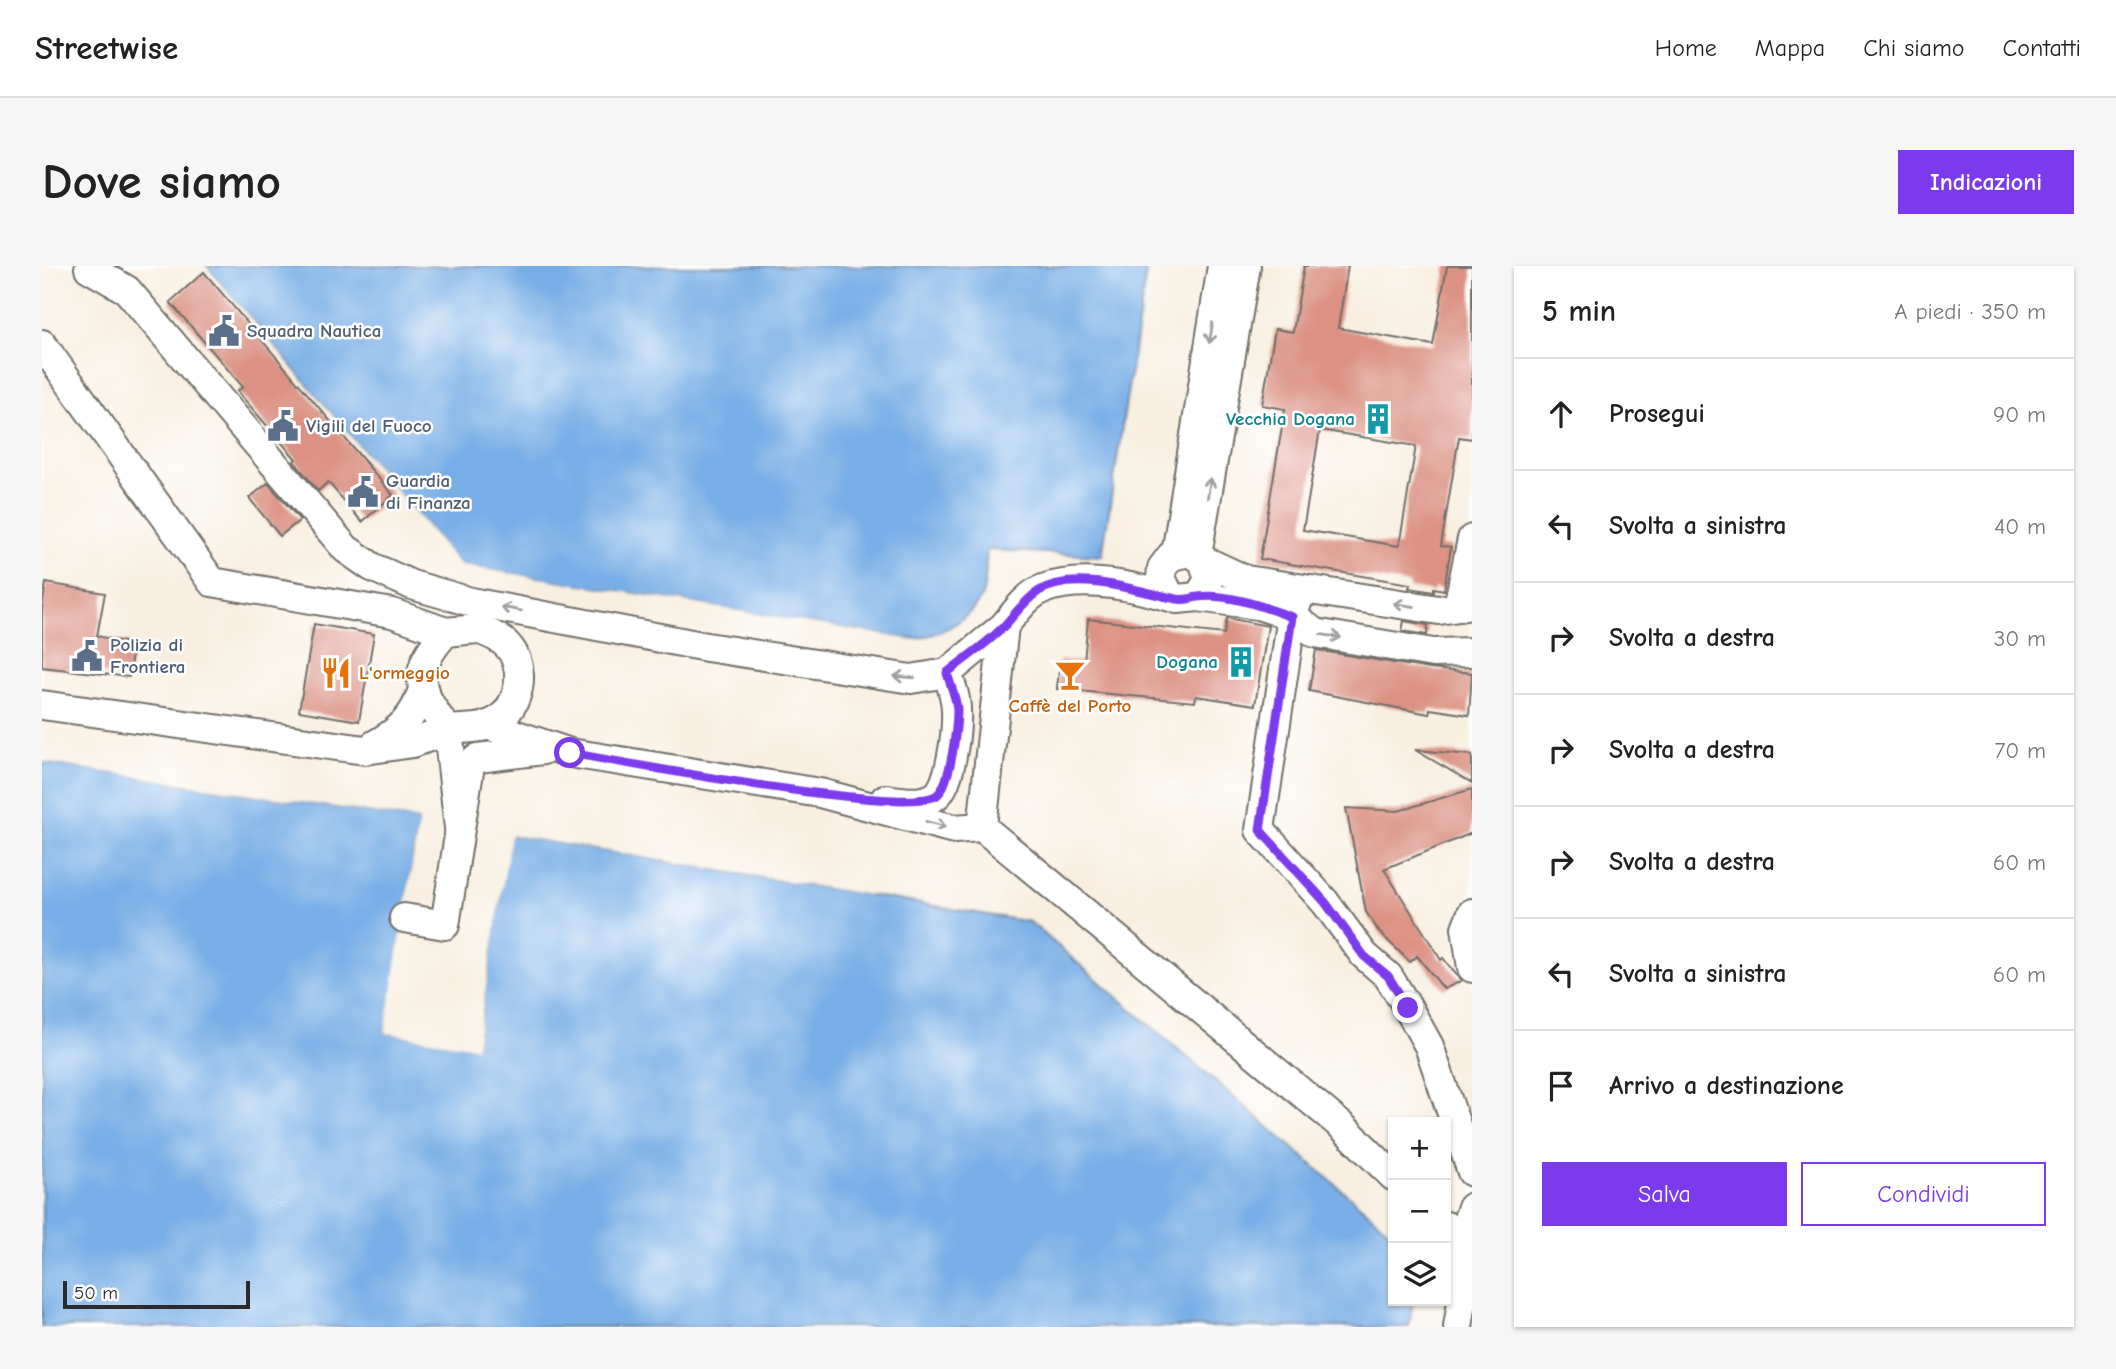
<!DOCTYPE html>
<html lang="it">
<meta charset="utf-8">
<style>
:root{--surface:#fff;--page:#f6f6f6;--text:#222;--muted:#767676;--line:#e0e0e0;--accent:#7c3aed}
body{margin:0;font-family:"Comic Neue",sans-serif;background:var(--page);color:var(--text)}
.controls{position:absolute;right:21px;bottom:21px;display:grid;overflow:hidden;border-radius:0px;box-shadow:0 2px 5px #0004}
.controls button{width:63px;height:63px;display:grid;place-items:center;padding:0;border:0;border-bottom:2px solid var(--line);background:var(--surface);color:var(--text);font:35px sans-serif}
.scale{position:absolute;left:21px;bottom:18px;width:187px;box-sizing:border-box;padding-left:7px;border:4px solid #2b2b2b;border-top:0;font-size:19px;line-height:24px;white-space:nowrap;color:#2b2b2b;-webkit-text-stroke:5px #fff;paint-order:stroke}
.stop{position:absolute;width:21px;height:21px;margin:-16px;border:5px solid #7c3aed;border-radius:50%;background:#fff}
.stop.end{background:#7c3aed;border-color:#fff;box-shadow:0 2px 7px #0008}
.list{margin:0;padding:0;list-style:none}
h2{display:flex;justify-content:space-between;align-items:center;height:91px;margin:0;padding:0 28px;font-size:30px}
h2 small{font-size:23px;font-weight:400;color:var(--muted)}
.list li{display:grid;grid-template-columns:46px 1fr auto;gap:21px;align-items:center;box-sizing:border-box;height:112px;padding:0 28px;border-top:2px solid var(--line)}
.list b{display:block;font-size:26px;white-space:nowrap}
.list em{font-size:23px;font-style:normal;color:var(--muted)}
.actions{display:flex;gap:14px;padding:21px 28px}
.actions a{flex:1;padding:16px 0;border:2px solid var(--accent);border-radius:0px;text-align:center;font-size:24px;color:var(--accent)}
.actions .main{background:var(--accent);color:#fff}
.icon{flex:none;width:38px;height:38px;fill:none;stroke:currentColor;stroke-width:2;stroke-linecap:round;stroke-linejoin:round}
.map{position:relative;flex:none;width:1430px;height:1061px;overflow:hidden;border-radius:0px}
header{display:flex;align-items:center;gap:42px;box-sizing:border-box;height:98px;padding:0 35px;background:var(--surface);border-bottom:2px solid var(--line)}
header strong{font-size:33px}
nav{display:flex;gap:38px;margin-inline-start:auto;font-size:24px}
.intro{display:flex;align-items:center;justify-content:space-between;box-sizing:border-box;height:168px;padding:0 42px}
h1{margin:0;font-size:49px}
.button{padding:18px 32px;border-radius:0px;background:var(--accent);color:#fff;font-size:24px;font-weight:700}
main{display:flex;gap:42px;padding:0 42px}
aside{flex:1;background:var(--surface);border-radius:0px;box-shadow:0 2px 5px #0004}
.map>svg:first-child{display:block}
.water{fill:#78aee6;stroke:#526c88;stroke-width:2}
.pier{fill:#f8efe0}
.building{fill:#db9183;fill-rule:evenodd}
.lines{fill:none;stroke-linecap:round;stroke-linejoin:round}
.minor-casing{stroke:#73706a;stroke-width:32}
.minor{stroke:#fff;stroke-width:28}
.oneway{stroke:#a0a0a0}
.route{stroke:#7c3aed;stroke-width:9}
.labels{text-anchor:middle;dominant-baseline:central;stroke-width:5;stroke-linejoin:round;paint-order:stroke}
.service-label{font-size:19px;font-weight:bold;fill:#4e5e75;stroke:#fff;text-anchor:start}
.culture-label{font-size:19px;font-weight:bold;fill:#0d838f;stroke:#fff;text-anchor:end}
.food-label{font-size:19px;font-weight:bold;fill:#c56008;stroke:#fff;text-anchor:start}
</style>
<header>
<strong>Streetwise</strong>
<nav><a>Home</a><a>Mappa</a><a>Chi siamo</a><a>Contatti</a></nav>
</header>
<div class="intro"><h1>Dove siamo</h1><a class="button">Indicazioni</a></div>
<main>
<div class="map">
<svg width="1430" height="1061" viewBox="0 0 1430 1061">
<rect width="100%" height="100%" fill="#fff"/>
<filter id="ink" filterUnits="userSpaceOnUse"><feTurbulence type="fractalNoise" baseFrequency=".0143" numOctaves="2"/><feDisplacementMap in="SourceGraphic" scale="14" xChannelSelector="R" yChannelSelector="G"/><feConvolveMatrix kernelMatrix="1 2 1 2 8 2 1 2 1" color-interpolation-filters="sRGB"/></filter>
<filter id="wash" filterUnits="userSpaceOnUse"><feTurbulence type="fractalNoise" baseFrequency=".00686" numOctaves="4" result="noise"/><feDisplacementMap in="SourceGraphic" scale="28" xChannelSelector="R" yChannelSelector="G"/><feGaussianBlur stdDeviation="1.57" result="paint"/><feColorMatrix in="noise" values="0 0 0 0 0 0 0 0 0 0 0 0 0 0 0 0 0 1.4 0 .05"/><feComposite in="paint" operator="in"/></filter>
<g filter="url(#wash)">
<rect width="100%" height="100%" fill="#f8efe0"/>
<g class="water">
<path d="M164,0H1105L1060,290L945,284C943,297 945,317 940,329C927,356 893,372 866,373L418,299Z"/>
<path d="M0,496L377,554L344,767L434,780L468,569L988,656L1351,968V1035H1371L1367,1061H0Z"/>
</g>
<g class="pier">
<path d="M160,0H164L418,299L866,373L865,377L417,302Z"/>
<path d="M1,492L380,551L347,764L431,777L467,566L827,626V629L469,569L434,781L343,767L377,554L0,496Z"/>
</g>
<g id="blocks">
<g class="building">
<path d="M1262,0H1306L1296,62L1391,79L1405,0H1430V173L1417,171L1399,280L1409,281L1402,324L1392,322V326L1367,322L1368,318L1218,293L1243,143L1220,139L1233,63L1251,66ZM1278,164L1374,180L1357,280L1261,264Z"/>
<path d="M162,6L351,229L320,256L286,216L276,225L252,195L254,193L195,125L201,121L128,36Z"/>
<path d="M226,217L258,254L238,270L207,232Z"/>
<path d="M4,317L63,327L55,370L91,378L87,411L0,401V341Z"/>
<path d="M1185,352L1226,360L1213,439L1154,430L1153,436L1015,423L1018,394L1042,396L1046,353L1182,368Z"/>
<path d="M1362,355L1386,359L1385,369L1360,365Z"/>
<path d="M272,358L332,368L317,455L257,445Z"/>
<path d="M1274,384L1388,403L1430,407L1427,449L1388,443L1387,448L1267,425Z"/>
<path d="M1373,484L1430,489V517Z"/>
<path d="M1430,523V567L1342,603L1399,694L1401,692L1419,715L1402,723L1375,690L1368,696L1338,667L1324,646L1304,542L1356,545Z"/>
</g>
</g>
</g>
<g filter="url(#ink)">
<use href="#blocks" fill-opacity="0" stroke="#73706a" stroke-width="2"/>
<g class="lines">
<defs>
<g id="minor">
<path d="M47,2L85,24L304,283L330,301L370,319L429,336L665,381L869,413L905,407L962,360"/>
<path d="M0,78L170,316L350,347L404,366"/>
<path d="M1134,288L1180,0"/>
<path d="M1155,289L1204,0"/>
<path d="M1161,294L1204,314L1397,344L1430,339"/>
<path d="M1260,324L1250,350L1218,564L1283,636L1322,689L1346,710L1366,742L1387,780L1430,906"/>
<path d="M1156,331L1167,314L1161,294L1148,286L1129,290L1120,302L1119,312L1127,328L1135,333L1156,331L1216,339L1250,350L1273,367L1391,387L1430,386"/>
<path d="M1135,333C1095,321 1042,308 1001,323C985,329 973,347 962,360L940,561L1301,861L1351,910"/>
<path d="M1416,341L1430,273"/>
<path d="M435,363C449,368 463,373 471,387C485,413 474,450 444,460C432,463 418,463 406,464C375,425 368,405 404,366Z"/>
<path d="M0,439L323,484L371,477L406,464L417,562"/>
<path d="M445,459L528,487L778,527L912,563L940,561"/>
<path d="M332,479C356,466 372,452 380,426"/>
<path d="M843,533C859,535 877,539 892,531C909,523 915,462 914,444C914,431 909,418 905,407"/>
<path d="M1430,647L1424,662L1430,702"/>
<path d="M362,652L403,659L428,499L436,492L501,484"/>
<path d="M1404,960C1430,989 1422,1022 1416,1061"/>
<path d="M1419,974L1430,941"/>
</g>
</defs>
<use href="#minor" class="minor-casing"/>
<use href="#minor" class="minor"/>
</g>
<defs><path id="oneway-shaft" d="M-6 0H5M1.5-3L5.5 0L1.5 3" fill="none" stroke-width="1.6" stroke-linecap="round" stroke-linejoin="round" transform="scale(1.75)"/></defs>
<g class="oneway">
<use href="#oneway-shaft" transform="translate(1169 67) rotate(99)"/>
<use href="#oneway-shaft" transform="translate(1167 222) rotate(-81)"/>
<use href="#oneway-shaft" transform="translate(1362 339) rotate(-171)"/>
<use href="#oneway-shaft" transform="translate(469 343) rotate(-170)"/>
<use href="#oneway-shaft" transform="translate(1289 370) rotate(9)"/>
<use href="#oneway-shaft" transform="translate(862 411) rotate(-176)"/>
<use href="#oneway-shaft" transform="translate(894 558) rotate(15)"/>
</g>
</g>
<g class="lines" filter="url(#ink)">
<path class="route" d="M528,487C577,496 868,551 895,529C909,518 915,460 915,443C914,431 908,418 905,407C924,391 947,377 963,359C974,347 983,334 997,325C1034,303 1097,326 1135,333C1143,335 1148,332 1156,331C1186,327 1222,341 1250,351L1218,564L1283,636L1322,690L1346,710L1366,742"/>
</g>
<defs>
<symbol id="civic-bare" viewBox="-9 -9 18 18"><path d="M-.6-6.5H3V-4.5H.6V-3L4-1V1h2V6H-6V1h2V-1L-.6-3ZM-1.2 2.5V6h2.4V2.5Z" fill="#5c6f8a" stroke="#fff" stroke-width="2.5" paint-order="stroke"/></symbol>
<symbol id="building-bare" viewBox="-9 -9 18 18"><path d="M-4-6H4V6H1V3H-1V6H-4ZM-2.5-4.3h1.7v1.8h-1.7ZM.8-4.3h1.7v1.8H.8ZM-2.5-1h1.7V.8h-1.7ZM.8-1h1.7V.8H.8Z" fill="#0f9aa8" stroke="#fff" stroke-width="2.5" paint-order="stroke"/></symbol>
<symbol id="restaurant-bare" viewBox="-9 -9 18 18"><path d="M-5-6h1v4h1v-4h1v4h1v-4h1v5L-1.5 .5V6h-2V.5L-5-1ZM5-6V6H3V1.5H1.5Q1.5-4 5-6Z" fill="#e8710a" stroke="#fff" stroke-width="2.5" paint-order="stroke"/></symbol>
<symbol id="bar-bare" viewBox="-9 -9 18 18"><path d="M-6-5H6L.8 .8V4.5H3.5V6h-7V4.5H-.8V.8Z" fill="#e8710a" stroke="#fff" stroke-width="2.5" paint-order="stroke"/></symbol>
</defs>
<g fill-rule="evenodd">
<use href="#civic-bare" x="160" y="43" width="44" height="44"/>
<use href="#building-bare" x="1314" y="131" width="44" height="44"/>
<use href="#civic-bare" x="219" y="138" width="44" height="44"/>
<use href="#civic-bare" x="299" y="204" width="44" height="44"/>
<use href="#civic-bare" x="23" y="368" width="44" height="44"/>
<use href="#building-bare" x="1177" y="374" width="44" height="44"/>
<use href="#restaurant-bare" x="272" y="385" width="44" height="44"/>
<use href="#bar-bare" x="1006" y="387" width="44" height="44"/>
</g>
<g class="labels">
<g class="service-label">
<text x="205" y="65">Squadra Nautica</text>
<text x="264" y="160">Vigili del Fuoco</text>
<text x="344" y="215">Guardia<tspan x="344" dy="22">di Finanza</tspan></text>
<text x="68" y="379">Polizia di<tspan x="68" dy="22">Frontiera</tspan></text>
</g>
<g class="culture-label">
<text x="1313" y="153">Vecchia Dogana</text>
<text x="1176" y="396">Dogana</text>
</g>
<g class="food-label">
<text x="317" y="407">L'ormeggio</text>
<text x="1028" y="440" text-anchor="middle">Caffè del Porto</text>
</g>
</g>
</svg>
<div class="controls">
<button>+</button>
<button>−</button>
<button><svg class="icon" aria-label="layers" viewBox="0 0 24 24"><path d="M12 4l9 5-9 5-9-5zM3 14l9 5 9-5"/></svg></button>
</div>
<div class="scale">50 m</div>
<div class="stop" style="left:528px;top:487px"></div>
<div class="stop end" style="left:1366px;top:742px"></div>
</div>
<aside>
<h2>5 min<small>A piedi · 350 m</small></h2>
<ul class="list">
<li><svg class="icon" aria-label="ahead" viewBox="0 0 24 24"><path d="M12 20V5M6 11l6-6 6 6"/></svg><div><b>Prosegui</b></div><em>90 m</em></li>
<li><svg class="icon" aria-label="left" viewBox="0 0 24 24"><path d="M17 20v-9H6M10 6l-5 5 5 5"/></svg><div><b>Svolta a sinistra</b></div><em>40 m</em></li>
<li><svg class="icon" aria-label="right" viewBox="0 0 24 24"><path d="M7 20v-9h11M14 6l5 5-5 5"/></svg><div><b>Svolta a destra</b></div><em>30 m</em></li>
<li><svg class="icon" aria-label="right" viewBox="0 0 24 24"><path d="M7 20v-9h11M14 6l5 5-5 5"/></svg><div><b>Svolta a destra</b></div><em>70 m</em></li>
<li><svg class="icon" aria-label="right" viewBox="0 0 24 24"><path d="M7 20v-9h11M14 6l5 5-5 5"/></svg><div><b>Svolta a destra</b></div><em>60 m</em></li>
<li><svg class="icon" aria-label="left" viewBox="0 0 24 24"><path d="M17 20v-9H6M10 6l-5 5 5 5"/></svg><div><b>Svolta a sinistra</b></div><em>60 m</em></li>
<li><svg class="icon" aria-label="arrive" viewBox="0 0 24 24"><path d="M6 21V4h12l-3 4 3 4H6"/></svg><div><b>Arrivo a destinazione</b></div></li>
</ul>
<div class="actions"><a class="main">Salva</a><a>Condividi</a></div>
</aside>
</main>
